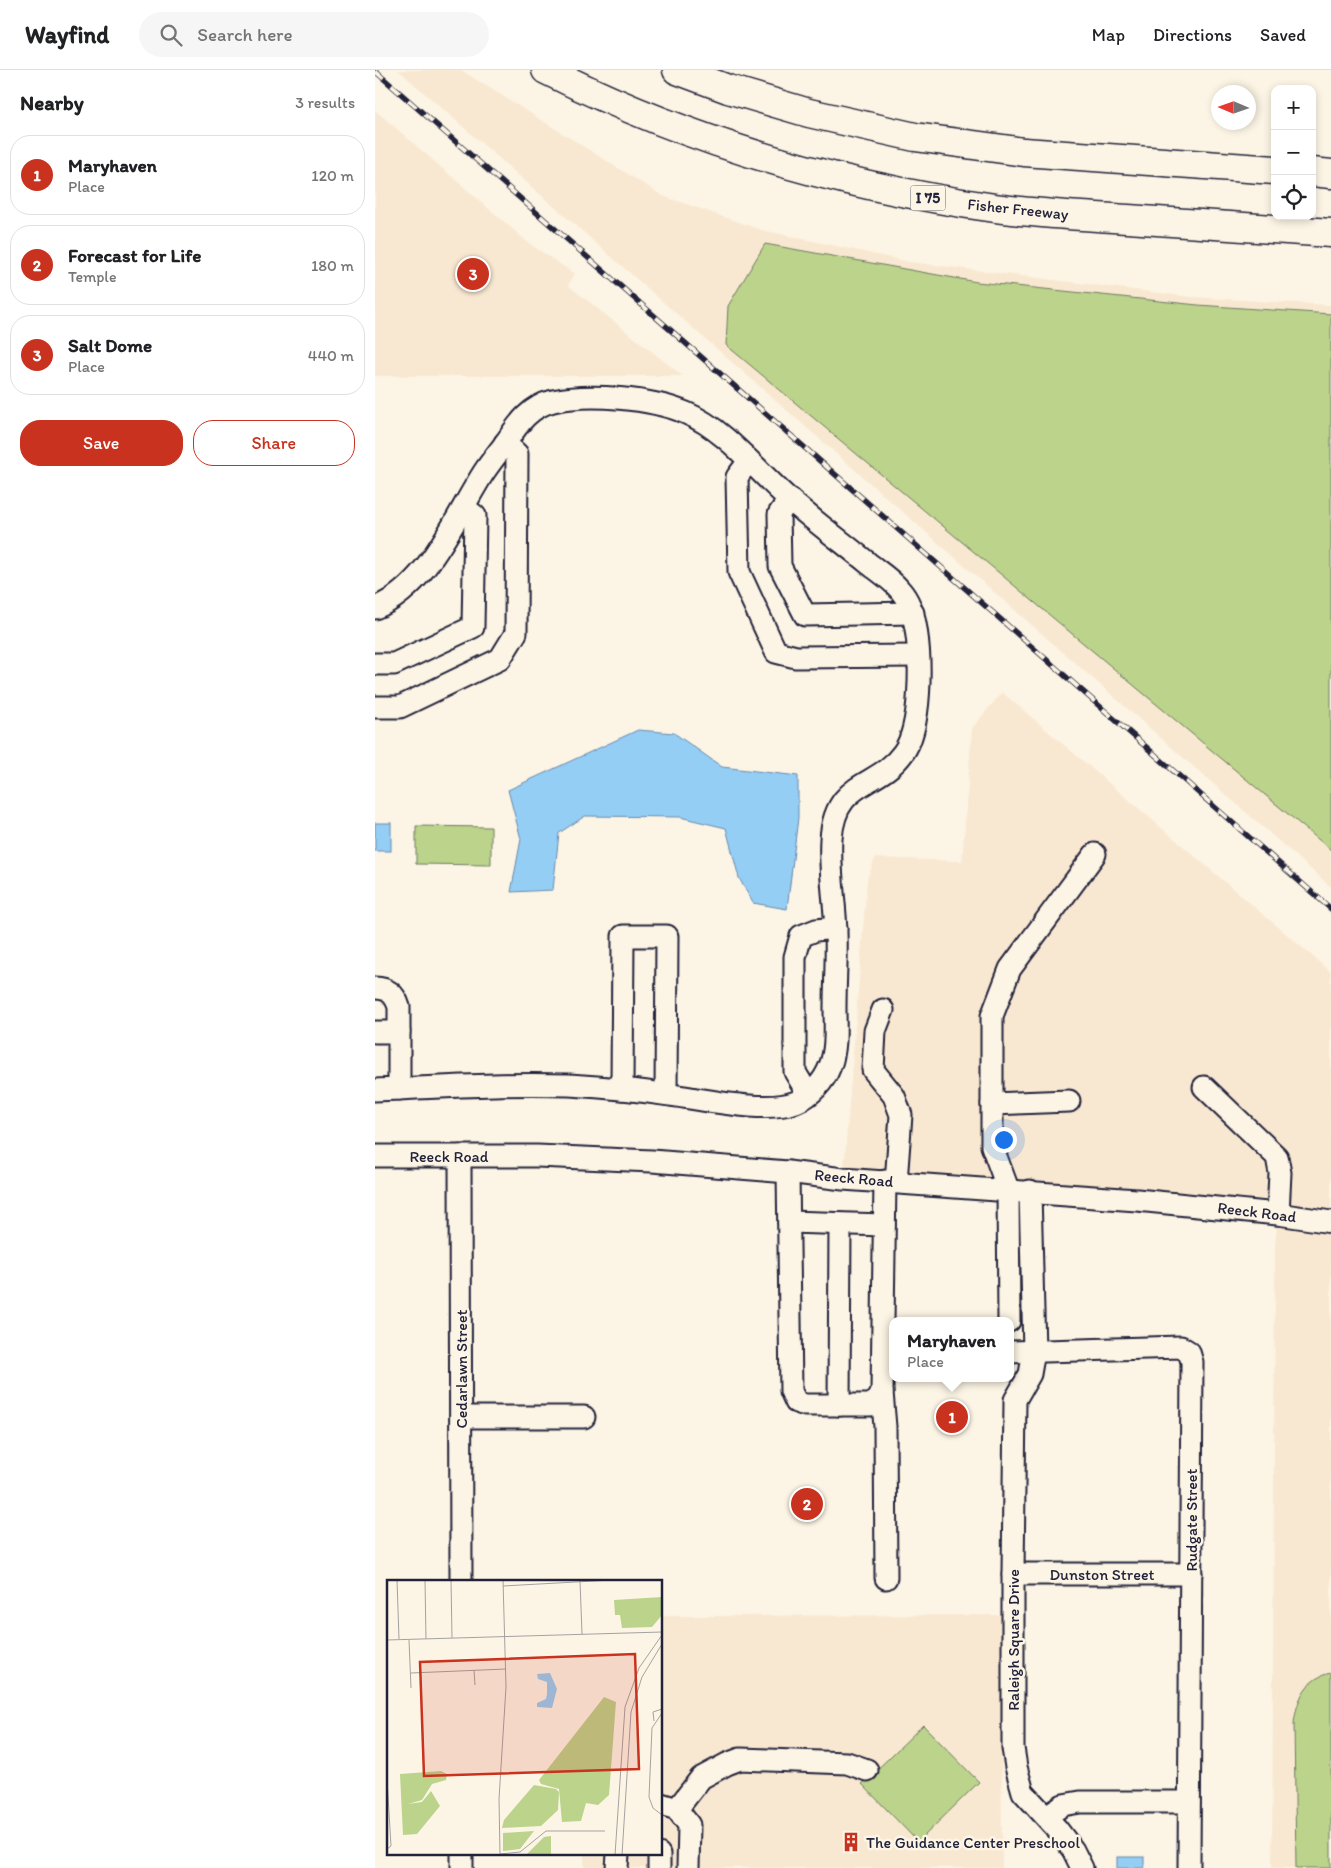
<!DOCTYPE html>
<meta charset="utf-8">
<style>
:root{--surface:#fff;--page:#f6f6f6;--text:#202124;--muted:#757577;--line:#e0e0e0;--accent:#c8321e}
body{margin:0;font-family:Itim,sans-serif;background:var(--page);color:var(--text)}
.controls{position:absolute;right:15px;top:15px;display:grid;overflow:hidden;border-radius:10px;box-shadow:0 2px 8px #0003}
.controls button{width:45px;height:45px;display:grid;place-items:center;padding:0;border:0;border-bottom:1px solid var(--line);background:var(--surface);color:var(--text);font:25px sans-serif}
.compass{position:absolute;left:836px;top:15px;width:45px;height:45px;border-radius:50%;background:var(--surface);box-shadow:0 2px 8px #0003;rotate:272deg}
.you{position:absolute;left:628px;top:1069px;width:18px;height:18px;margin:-12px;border:4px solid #fff;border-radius:50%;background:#1a73e8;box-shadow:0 0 0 8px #1a73e833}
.badge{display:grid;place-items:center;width:32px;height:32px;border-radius:50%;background:var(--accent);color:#fff;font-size:16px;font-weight:700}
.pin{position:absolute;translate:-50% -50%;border:2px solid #fff;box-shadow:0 1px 5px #0006}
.popup{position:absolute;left:514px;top:1247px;width:125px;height:65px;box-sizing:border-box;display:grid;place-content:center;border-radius:10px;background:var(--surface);filter:drop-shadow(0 1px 4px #0005);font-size:16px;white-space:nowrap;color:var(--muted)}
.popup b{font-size:19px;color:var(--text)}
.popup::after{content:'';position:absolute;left:50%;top:100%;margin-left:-10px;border:10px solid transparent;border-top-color:var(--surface)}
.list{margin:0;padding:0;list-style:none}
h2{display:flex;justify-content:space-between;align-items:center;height:65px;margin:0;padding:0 20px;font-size:21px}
h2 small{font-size:16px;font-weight:400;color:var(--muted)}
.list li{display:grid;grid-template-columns:32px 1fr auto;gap:15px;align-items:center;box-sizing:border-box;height:80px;margin:0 10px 10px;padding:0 10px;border:1px solid var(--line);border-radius:20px}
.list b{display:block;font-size:19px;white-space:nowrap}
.list p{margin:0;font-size:16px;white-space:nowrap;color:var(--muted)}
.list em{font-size:16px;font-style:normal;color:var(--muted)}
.actions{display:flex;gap:10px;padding:15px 20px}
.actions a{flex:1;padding:11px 0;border:1px solid var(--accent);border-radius:20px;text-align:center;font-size:18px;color:var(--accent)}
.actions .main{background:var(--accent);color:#fff}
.icon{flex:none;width:28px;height:28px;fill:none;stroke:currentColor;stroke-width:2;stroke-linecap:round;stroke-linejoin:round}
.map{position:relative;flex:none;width:956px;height:1798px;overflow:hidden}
header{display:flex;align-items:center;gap:30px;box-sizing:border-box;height:70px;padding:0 25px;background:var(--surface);border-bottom:1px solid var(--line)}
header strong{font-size:24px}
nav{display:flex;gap:28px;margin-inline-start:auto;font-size:18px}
.search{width:350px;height:45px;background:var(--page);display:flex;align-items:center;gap:12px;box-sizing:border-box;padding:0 18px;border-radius:28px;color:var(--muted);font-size:19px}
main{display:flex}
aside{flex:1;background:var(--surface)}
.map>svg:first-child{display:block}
.built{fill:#f9e8d1}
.green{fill:#bbd38a;stroke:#6e7a62}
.water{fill:#95cef5;stroke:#6789ab}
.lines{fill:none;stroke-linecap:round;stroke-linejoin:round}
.minor-casing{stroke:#22223b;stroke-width:25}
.highway-casing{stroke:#22223b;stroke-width:31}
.minor{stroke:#fcf5e5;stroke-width:21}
.highway{stroke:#fcf5e5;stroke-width:28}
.rail-casing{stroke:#22223b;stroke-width:5.5}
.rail{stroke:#fcf5e5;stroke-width:4;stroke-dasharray:11;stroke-linecap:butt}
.labels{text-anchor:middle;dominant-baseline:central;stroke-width:5;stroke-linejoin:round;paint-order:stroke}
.shield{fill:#fcf5e5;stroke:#63616e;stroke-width:1}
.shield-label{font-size:15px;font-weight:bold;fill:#22223b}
.street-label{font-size:16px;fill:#22223b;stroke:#fcf5e5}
.poi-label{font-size:16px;fill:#22223b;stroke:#fcf5e5;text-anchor:start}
.inset-road{fill:none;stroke:#a5a1a1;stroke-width:1}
.view{fill:#c8321e;fill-opacity:0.15;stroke:#c8321e;stroke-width:2.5}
.inset-edge{fill:none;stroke:#22223b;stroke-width:2.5}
</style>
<header>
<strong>Wayfind</strong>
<div class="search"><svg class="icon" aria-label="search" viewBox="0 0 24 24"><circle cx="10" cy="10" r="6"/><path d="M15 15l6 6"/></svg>Search here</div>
<nav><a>Map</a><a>Directions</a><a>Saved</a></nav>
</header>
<main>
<aside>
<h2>Nearby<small>3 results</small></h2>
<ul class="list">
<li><span class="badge">1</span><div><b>Maryhaven</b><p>Place</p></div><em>120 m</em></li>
<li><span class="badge">2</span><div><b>Forecast for Life</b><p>Temple</p></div><em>180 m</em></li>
<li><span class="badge">3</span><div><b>Salt Dome</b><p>Place</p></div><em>440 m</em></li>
</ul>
<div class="actions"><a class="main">Save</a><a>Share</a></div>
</aside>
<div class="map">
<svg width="956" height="1798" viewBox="0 0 956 1798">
<rect width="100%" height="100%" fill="#fcf5e5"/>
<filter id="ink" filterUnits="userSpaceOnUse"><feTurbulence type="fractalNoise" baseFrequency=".02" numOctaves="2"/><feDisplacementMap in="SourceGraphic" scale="10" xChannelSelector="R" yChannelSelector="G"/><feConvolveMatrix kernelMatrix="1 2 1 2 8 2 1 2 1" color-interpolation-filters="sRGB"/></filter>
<g filter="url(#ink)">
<g class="built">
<path d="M23,0H86L288,126L387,160L535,192L817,227L956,235V817Z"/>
<path d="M0,40L155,174L200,204L193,215L308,306H0Z"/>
<path d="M627,622L956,902V1798H897L900,1176L903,1144L468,1109L492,809L500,788L587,791L597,658Z"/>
<path d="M626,1545L627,1798H209V1784H286V1546Z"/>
</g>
<g class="green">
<path d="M390,174L602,212L823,235L956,244V780L351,275L353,236Z"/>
<path d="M41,756L116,757V795L41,794Z"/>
<path d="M956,1603V1798H921L919,1653C922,1630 930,1608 956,1603Z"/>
<path d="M548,1655L604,1712L543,1772L487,1714Z"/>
</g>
<g class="water">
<path d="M263,660L299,663L347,697L423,706V748L412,839L378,833L364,808L351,758L305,747L210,746L184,763L178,820L136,822L146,769L133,720Z"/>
<rect x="0" y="753" width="16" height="28"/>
<rect x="742" y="1787" width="27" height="11"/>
</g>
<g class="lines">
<defs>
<g id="minor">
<path d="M374,391L362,407L364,502L401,582L421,587L543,586"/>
<path d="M414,429L404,444L405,496L430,545L538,543"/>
<path d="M0,538C53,517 80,447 109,402C115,393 122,384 129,375C142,356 153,337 178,331C214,323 276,328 311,343C350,359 382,401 414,429C439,451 467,472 493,493C503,501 517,510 525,520C534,530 539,546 541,559C546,590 547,657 528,683C502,719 460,709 456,769C454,800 460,831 461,862C462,887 460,913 460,938C460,956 462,979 455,996C449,1012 436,1026 421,1032C391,1044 328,1029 295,1025C262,1020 228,1017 194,1015C130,1013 65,1017 0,1020"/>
<path d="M0,594H19L98,557L100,446L89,437"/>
<path d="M0,637H25L125,589L141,563L142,384L130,373"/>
<path d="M0,918C13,918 20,924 24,937V1019"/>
<path d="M508,940L500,961L498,1000L519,1026L526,1045L521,1112"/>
<path d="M0,962H24"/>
<path d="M829,1017L902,1087L905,1103L903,1144"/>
<path d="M247,1019L248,866H292L291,1024"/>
<path d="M433,1024L420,1002V887L426,866L441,860L461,858"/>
<path d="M617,1034L694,1031"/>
<path d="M0,1086H162L277,1091L413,1102L468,1109L762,1130L903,1144L956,1152"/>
<path d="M85,1086L86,1512"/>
<path d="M413,1102L416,1321L421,1332L430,1335H495L503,1330L507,1322L510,1111"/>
<path d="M655,1121L659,1281L655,1304L640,1330L638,1504V1678L641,1697L648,1722L682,1759L698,1780L707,1798"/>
<path d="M414,1152L509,1155"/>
<path d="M634,1251L633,1119L617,1076V946L635,899L720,784"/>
<path d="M636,1282L806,1277L814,1282L817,1292L814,1798"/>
<path d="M507,1322L510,1357L511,1508"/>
<path d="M464,1335L465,1154"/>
<path d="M86,1347H209"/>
<path d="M638,1504H816"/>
<path d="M286,1734L302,1739L314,1755L313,1798"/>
<path d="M302,1739L326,1708L352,1694L365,1689L472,1693L492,1700"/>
<path d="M671,1746L688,1735L705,1732H814"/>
<path d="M87,1784V1798"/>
<path d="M242,1798L243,1784"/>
<path d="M284,1798V1784"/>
</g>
<g id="highway">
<path d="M171,0C312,71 464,116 620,138C664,144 709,146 753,149C821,154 888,158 956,163"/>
<path d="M302,0L353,19L434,43L540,67L649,82L900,100"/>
<path d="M937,102L956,104"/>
</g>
</defs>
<use href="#minor" class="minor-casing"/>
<use href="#highway" class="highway-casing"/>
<use href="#minor" class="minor"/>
<use href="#highway" class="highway"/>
<defs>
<path id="rail" d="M0,1L956,839"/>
</defs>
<use href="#rail" class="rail-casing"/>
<use href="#rail" class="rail"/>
</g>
</g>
<defs>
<symbol id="building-bare" viewBox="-9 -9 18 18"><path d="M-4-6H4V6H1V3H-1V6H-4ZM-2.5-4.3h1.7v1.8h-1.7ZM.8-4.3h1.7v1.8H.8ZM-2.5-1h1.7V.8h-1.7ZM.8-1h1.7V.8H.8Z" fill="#c8321e" stroke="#fcf5e5" stroke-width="2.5" paint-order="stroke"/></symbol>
</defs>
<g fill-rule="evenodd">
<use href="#building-bare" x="462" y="1758" width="28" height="28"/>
</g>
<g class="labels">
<rect class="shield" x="535.5" y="115.5" width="35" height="25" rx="4"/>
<g class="shield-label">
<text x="553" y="128">I 75</text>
</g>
<g class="street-label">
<text transform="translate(643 139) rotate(6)">Fisher Freeway</text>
<text x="74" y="1086">Reeck Road</text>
<text transform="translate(479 1108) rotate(5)">Reeck Road</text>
<text transform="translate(882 1142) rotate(7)">Reeck Road</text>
<text transform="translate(86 1299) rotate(-90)">Cedarlawn Street</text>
<text transform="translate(816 1450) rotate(-90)">Rudgate Street</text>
<text x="727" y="1504">Dunston Street</text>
<text transform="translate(638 1570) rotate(-90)">Raleigh Square Drive</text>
</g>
<g class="poi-label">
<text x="491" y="1772">The Guidance Center Preschool</text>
</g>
</g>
<g transform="translate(12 1510)">
<rect width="275" height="275" fill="#fcf5e5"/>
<path d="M275,17V35L265,47L235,48L233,35H228L227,20ZM217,117L229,122L222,215L211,225L199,223L194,241L175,242L172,209L154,204L152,200ZM54,191L60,194L59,200L45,204L35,220L21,224L35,222L44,211L53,226L30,254L16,255L13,194ZM147,205L169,209L172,212L171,230L154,246L115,248L117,240ZM147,251L133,269L116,271V253ZM164,256V275H139L157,257Z" fill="#bbd38a"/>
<path d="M163,93L170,109L165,128L150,127V123L159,119L160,114V102L151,99L150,94Z" fill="#95cef5"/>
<path class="inset-road" d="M10,0L12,59M38,0L39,59M64,0L65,58M193,1L195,54M116,6L225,0M0,60L275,52M22,60L24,108M87,90L88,105M24,93L119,89M275,133L265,148L262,217L266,228L275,235M267,141L266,132L275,129M0,199L4,266L0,269M113,274L133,272L159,251H218M113,275L112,219L119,107L116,0M228,275L238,127L252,88L275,55M235,275L244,132L255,97L275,64"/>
<path class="view" d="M248,74L252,189L37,196L33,82Z"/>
<rect width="275" height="275" class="inset-edge"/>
</g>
</svg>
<div class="controls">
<button>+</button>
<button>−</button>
<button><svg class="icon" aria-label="locate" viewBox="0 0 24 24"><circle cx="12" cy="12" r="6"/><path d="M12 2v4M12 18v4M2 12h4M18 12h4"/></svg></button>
</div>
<svg class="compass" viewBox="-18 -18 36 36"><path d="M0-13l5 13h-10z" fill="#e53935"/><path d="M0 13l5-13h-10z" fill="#757577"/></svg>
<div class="you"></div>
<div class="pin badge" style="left:577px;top:1347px">1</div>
<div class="popup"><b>Maryhaven</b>Place</div>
<div class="pin badge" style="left:432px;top:1434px">2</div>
<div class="pin badge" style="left:98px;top:204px">3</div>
</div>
</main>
